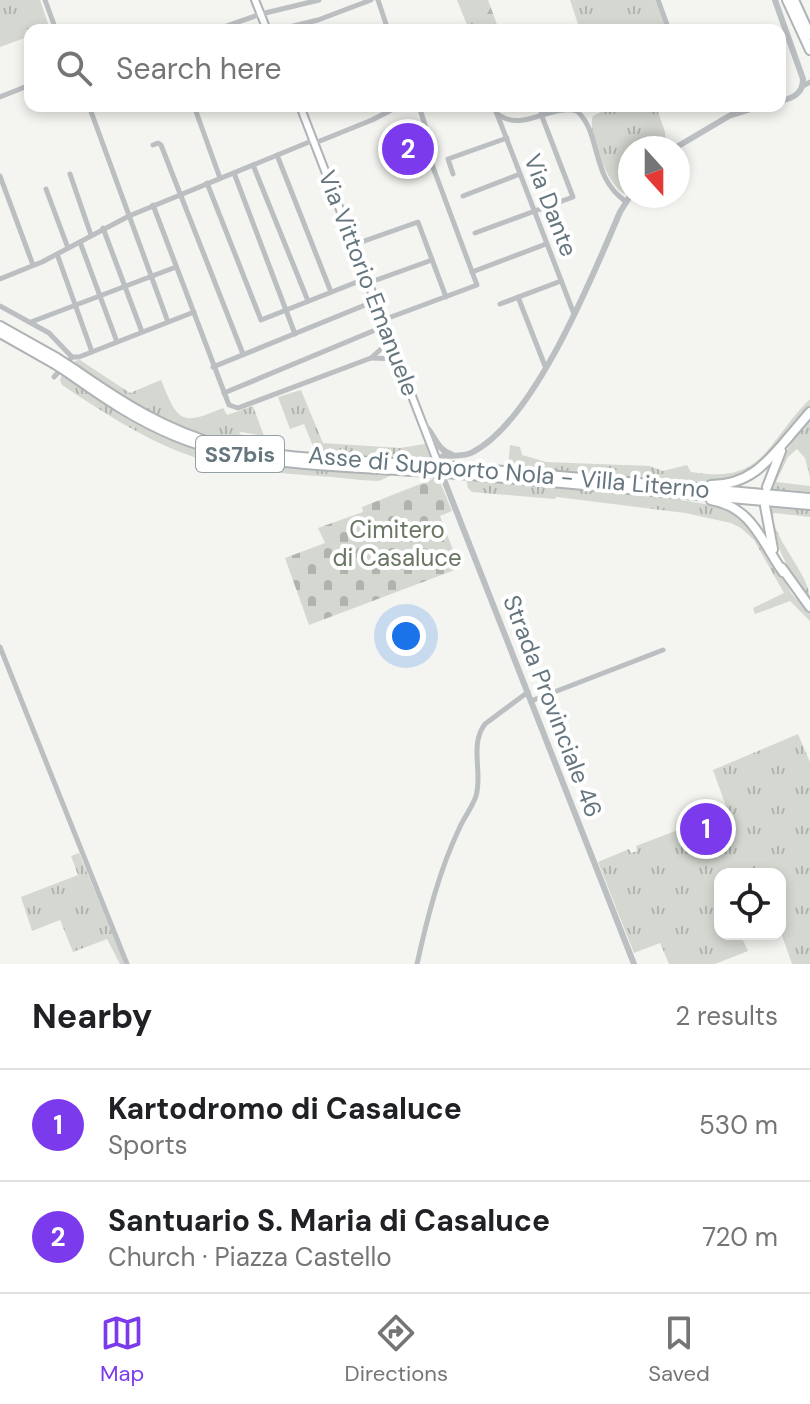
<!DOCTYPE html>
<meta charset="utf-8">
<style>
:root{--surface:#fff;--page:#f6f6f6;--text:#202124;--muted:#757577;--line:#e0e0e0;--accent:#7c3aed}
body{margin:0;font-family:"DM Sans",sans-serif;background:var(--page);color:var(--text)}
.controls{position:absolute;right:24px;bottom:24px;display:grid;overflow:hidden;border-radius:16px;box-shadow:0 4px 12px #0003}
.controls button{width:72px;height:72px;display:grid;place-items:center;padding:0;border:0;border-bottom:2px solid var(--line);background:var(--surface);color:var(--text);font:40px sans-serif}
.compass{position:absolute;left:618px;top:136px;width:72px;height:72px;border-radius:50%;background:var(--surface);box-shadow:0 4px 12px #0003;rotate:159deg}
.you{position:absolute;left:406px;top:636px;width:28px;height:28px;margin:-20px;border:6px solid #fff;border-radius:50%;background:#1a73e8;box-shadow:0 0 0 12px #1a73e833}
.badge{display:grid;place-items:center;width:52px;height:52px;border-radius:50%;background:var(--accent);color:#fff;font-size:26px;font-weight:700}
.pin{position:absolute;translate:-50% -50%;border:4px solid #fff;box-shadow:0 2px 8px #0006}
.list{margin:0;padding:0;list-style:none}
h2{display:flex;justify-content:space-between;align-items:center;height:104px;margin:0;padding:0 32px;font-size:34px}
h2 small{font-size:26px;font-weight:400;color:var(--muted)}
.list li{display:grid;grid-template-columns:52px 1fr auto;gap:24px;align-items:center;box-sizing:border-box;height:112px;padding:0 32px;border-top:2px solid var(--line)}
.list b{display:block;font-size:30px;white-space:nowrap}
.list p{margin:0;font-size:26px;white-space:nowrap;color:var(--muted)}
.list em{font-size:26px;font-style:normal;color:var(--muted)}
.icon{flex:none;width:44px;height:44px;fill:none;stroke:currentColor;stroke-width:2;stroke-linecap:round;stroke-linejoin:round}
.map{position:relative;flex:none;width:810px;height:964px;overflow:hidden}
.search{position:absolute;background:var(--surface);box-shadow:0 4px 12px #0003;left:24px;right:24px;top:24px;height:88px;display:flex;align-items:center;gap:20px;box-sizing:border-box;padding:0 28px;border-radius:16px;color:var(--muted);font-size:30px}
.sheet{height:328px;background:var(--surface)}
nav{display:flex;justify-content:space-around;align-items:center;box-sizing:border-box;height:112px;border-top:2px solid var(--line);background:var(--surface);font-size:22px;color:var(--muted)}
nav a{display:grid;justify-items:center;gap:4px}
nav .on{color:var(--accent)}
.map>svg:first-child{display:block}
.grass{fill:url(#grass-tufts)}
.forest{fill:url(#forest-firs)}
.cemetery{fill:url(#cemetery-stones)}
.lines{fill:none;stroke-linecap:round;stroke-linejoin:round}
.secondary-casing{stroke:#adb3b7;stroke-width:10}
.trunk-casing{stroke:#aeb3b5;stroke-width:12}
.minor{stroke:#bbbfc2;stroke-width:5}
.tertiary{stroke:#bbbfc2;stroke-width:6}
.secondary{stroke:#fff;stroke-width:6}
.trunk{stroke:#fff;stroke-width:8}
.trunk-bridge-casing{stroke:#aeb3b5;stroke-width:12;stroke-linecap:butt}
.trunk-bridge{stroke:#fff;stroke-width:8}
.labels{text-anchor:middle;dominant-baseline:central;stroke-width:8;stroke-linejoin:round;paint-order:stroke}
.shield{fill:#fff;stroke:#939fa5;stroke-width:2}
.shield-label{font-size:22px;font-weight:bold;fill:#65767f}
.street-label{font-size:24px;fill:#65767f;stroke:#fff}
.park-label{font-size:24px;fill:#697664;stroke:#fff}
</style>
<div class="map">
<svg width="810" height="964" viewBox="0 0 810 964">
<defs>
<pattern id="grass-tufts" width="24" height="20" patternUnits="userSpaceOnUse" patternTransform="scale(2)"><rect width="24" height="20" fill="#d4d8d0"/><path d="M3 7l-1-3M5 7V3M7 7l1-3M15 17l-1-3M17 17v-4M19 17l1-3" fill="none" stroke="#b0b4ae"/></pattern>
<pattern id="forest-firs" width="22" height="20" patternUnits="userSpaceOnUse" patternTransform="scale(2)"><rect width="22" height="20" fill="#d4d8d0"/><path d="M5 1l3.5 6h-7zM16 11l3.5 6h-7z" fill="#b0b4ae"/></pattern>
<pattern id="cemetery-stones" width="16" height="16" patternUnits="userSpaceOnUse" patternTransform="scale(2)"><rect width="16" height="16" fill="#d4d8d0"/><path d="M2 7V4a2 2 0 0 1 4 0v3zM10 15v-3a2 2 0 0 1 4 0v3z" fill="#b0b4ae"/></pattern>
</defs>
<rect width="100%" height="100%" fill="#f4f4f0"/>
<g class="grass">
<path d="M0,0H40L50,29L30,30V36L0,47Z"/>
<path d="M570,0H655L666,27L659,30H580Z"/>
<path d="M612,106H668L658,112L665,132L666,148H630V189L624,194C608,185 586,132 593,116Z"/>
<path d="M80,360L130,393L161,380C178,422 181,426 223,408L227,415L253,406L264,436L241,432L239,434L273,443L274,448C213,441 154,420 103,385C93,377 82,371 74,361Z"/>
<path d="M62,374L115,410L157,432L396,473L379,481L360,480C305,473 244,475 191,456C145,440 103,412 62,385L60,380Z"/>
<path d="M301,390L323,443L400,448L425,444L432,461L315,451L304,424L290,429L278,397Z"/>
<path d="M810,399V409C791,431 772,460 746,475C716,493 552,472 508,468L510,445L520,447L522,455L546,462L650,466L663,471L687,465L691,472C765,485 766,442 810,399Z"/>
<path d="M810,420V477L805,458L797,449L788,457L776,482L810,486V492L770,489C779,462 790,441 810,420Z"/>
<path d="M466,479L657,496L729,508L750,522L792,594L810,613V621L790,601L755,614L753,608L784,593L754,540L741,528L731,523L685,513L557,497L554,499L472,492L468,488Z"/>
<path d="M769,506L810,509V517L774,513L772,516C777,544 810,576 810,599C787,570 773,543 769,506Z"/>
<path d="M798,734L810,762V964H792L780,930V874H720V934H751L742,938L748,951L715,964H669L660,943L634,953L598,862L629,849L631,853L637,851L636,846L678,830L696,826V822L731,820L713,770Z"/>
<path d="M79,853L125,964H120L107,939L73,952L60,920L32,931L21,897L78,875L71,856Z"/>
</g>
<path class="forest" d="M457,0H488L499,30H469Z"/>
<path class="cemetery" d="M438,477L452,511L440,516L460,568L309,625L285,558L325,543L318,528L363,512L362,507Z"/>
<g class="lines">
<defs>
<g id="secondary">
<path d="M255,0L267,30"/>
<path d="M300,106L437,461"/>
</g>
<g id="trunk">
<path d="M787,0L810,50"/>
<path d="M794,0L810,35"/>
<path d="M0,326L57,358"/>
<path d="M0,333L53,363"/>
<path d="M74,369C120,401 166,431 221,445C284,460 360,460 425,465"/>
<path d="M70,374C104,398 136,420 175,436C249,467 348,466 428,472"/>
<path d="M787,439L810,412"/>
<path d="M458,467L810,498"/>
<path d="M460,474L810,505"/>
<path d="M711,485C748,485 766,464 788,438"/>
<path d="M767,487L781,451"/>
<path d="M711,500C752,507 762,542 783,572"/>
<path d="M765,506L773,549"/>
<path d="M782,568L810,607"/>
</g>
</defs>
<use href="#secondary" class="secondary-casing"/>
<use href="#trunk" class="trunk-casing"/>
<g class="minor">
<path d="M45,0L56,30"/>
<path d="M378,0L388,30"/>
<path d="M658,0L669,30"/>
<path d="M215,30L261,14L319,0"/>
<path d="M277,30L318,20L371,0"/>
<path d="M803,86L810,82"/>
<path d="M0,97L30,85"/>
<path d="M89,106L168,322"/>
<path d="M194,106L220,178"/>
<path d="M494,106L574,314"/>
<path d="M730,106L733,114"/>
<path d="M499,115C522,132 551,104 577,111C602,134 590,176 625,201"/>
<path d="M315,143L372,120L399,106"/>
<path d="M153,145L158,143L161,145L243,354"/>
<path d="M412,148L430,141L419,106"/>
<path d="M277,155L331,292"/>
<path d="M253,165L308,301"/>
<path d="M234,173L295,334"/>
<path d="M70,174L91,235"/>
<path d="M453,174L448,159L507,138"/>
<path d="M0,176L33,265"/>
<path d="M207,183L261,320L367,278"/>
<path d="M46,189L68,248"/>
<path d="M463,196L520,174"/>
<path d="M153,205L229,405L238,408L371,358L391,340"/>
<path d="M103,228L142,332"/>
<path d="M475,233L573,197L541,114"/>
<path d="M80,242L117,342"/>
<path d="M353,245L418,222L446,297"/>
<path d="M57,254L92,352"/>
<path d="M472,272L546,244"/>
<path d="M0,279L42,262L129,216L314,140"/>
<path d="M368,283L432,260"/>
<path d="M518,297L545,366"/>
<path d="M500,304L561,281"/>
<path d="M0,306L49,333L72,357"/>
<path d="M383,320L477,285L424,143"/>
<path d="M31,322L176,267"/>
<path d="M372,358L398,359"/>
<path d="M213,367L375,301"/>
<path d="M54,377L72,357H79L194,312"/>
<path d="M224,393L385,326"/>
<path d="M0,647L127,964"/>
<path d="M531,701L663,650"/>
<path d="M417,964C427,919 439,871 459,829C464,817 472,808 476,796C483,772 469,745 485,724L528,692"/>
</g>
<g class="tertiary">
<path d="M775,0L803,79C803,94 793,98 780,101"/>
<path d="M675,148L729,116L760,106"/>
<path d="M423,424C435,433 435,449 451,454"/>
<path d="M437,461L443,456C453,455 464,457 473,452C535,420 593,275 620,212L630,196"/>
<path d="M441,472L634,964"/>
</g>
<use href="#secondary" class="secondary"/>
<use href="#trunk" class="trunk"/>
<defs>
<g id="trunk-bridge">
<path d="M57,358L74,369"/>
<path d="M53,363L70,374"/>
<path d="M425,465L458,467"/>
<path d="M428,472L460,474"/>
</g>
</defs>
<use href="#trunk-bridge" class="trunk-bridge-casing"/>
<use href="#trunk-bridge" class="trunk-bridge"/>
</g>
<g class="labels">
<rect class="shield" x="196" y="436" width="88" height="36" rx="6"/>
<g class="shield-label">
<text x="240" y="454">SS7bis</text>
</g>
<g class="street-label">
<text transform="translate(551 205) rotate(69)">Via Dante</text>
<text transform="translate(369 283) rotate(69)">Via Vittorio Emanuele</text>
<text transform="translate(509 472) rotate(5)">Asse di Supporto Nola - Villa Literno</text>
<text transform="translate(553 706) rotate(69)">Strada Provinciale 46</text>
</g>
<g class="park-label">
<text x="397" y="529">Cimitero<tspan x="397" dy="28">di Casaluce</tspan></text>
</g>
</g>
</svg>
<div class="controls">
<button><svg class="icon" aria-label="locate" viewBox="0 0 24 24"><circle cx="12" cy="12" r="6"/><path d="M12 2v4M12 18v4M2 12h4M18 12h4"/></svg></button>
</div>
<svg class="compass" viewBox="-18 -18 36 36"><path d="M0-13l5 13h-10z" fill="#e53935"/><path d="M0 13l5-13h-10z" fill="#757577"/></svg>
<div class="you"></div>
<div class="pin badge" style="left:706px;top:829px">1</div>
<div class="pin badge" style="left:408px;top:149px">2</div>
<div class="search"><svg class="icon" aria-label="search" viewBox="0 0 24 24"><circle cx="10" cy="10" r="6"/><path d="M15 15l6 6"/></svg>Search here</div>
</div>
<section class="sheet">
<h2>Nearby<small>2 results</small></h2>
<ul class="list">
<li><span class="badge">1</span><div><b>Kartodromo di Casaluce</b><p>Sports</p></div><em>530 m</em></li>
<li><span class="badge">2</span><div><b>Santuario S. Maria di Casaluce</b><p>Church · Piazza Castello</p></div><em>720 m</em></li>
</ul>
</section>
<nav>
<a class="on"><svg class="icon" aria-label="map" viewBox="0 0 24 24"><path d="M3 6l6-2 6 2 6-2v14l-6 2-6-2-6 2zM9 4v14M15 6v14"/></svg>Map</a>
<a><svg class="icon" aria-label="directions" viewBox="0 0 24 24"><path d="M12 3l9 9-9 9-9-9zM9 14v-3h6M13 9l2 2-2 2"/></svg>Directions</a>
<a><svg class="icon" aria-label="saved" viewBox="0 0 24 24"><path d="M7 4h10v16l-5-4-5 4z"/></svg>Saved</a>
</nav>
